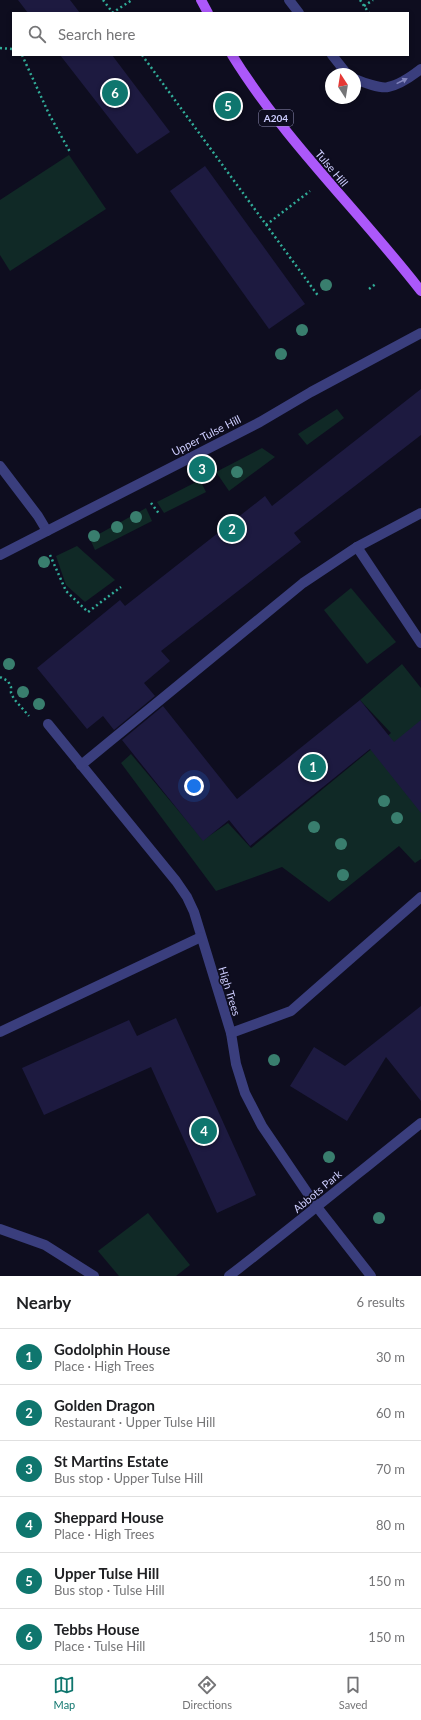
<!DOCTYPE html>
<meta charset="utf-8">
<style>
:root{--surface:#fff;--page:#f2f2f2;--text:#202124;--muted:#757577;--line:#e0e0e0;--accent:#0f766e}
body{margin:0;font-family:Lato,sans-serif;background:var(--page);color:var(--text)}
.compass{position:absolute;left:325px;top:68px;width:36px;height:36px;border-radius:50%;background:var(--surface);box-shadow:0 2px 6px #0003;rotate:348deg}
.you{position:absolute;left:194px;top:786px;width:14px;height:14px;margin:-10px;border:3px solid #fff;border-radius:50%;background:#1a73e8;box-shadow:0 0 0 6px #1a73e833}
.badge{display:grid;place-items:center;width:26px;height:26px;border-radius:50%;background:var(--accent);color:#fff;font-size:13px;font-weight:700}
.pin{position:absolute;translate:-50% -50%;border:2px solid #fff;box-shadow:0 1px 4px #0006}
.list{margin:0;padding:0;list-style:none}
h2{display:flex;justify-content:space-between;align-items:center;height:52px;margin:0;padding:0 16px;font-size:17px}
h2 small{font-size:13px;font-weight:400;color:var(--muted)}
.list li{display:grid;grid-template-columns:26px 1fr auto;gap:12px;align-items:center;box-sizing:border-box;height:56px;padding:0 16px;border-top:1px solid var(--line)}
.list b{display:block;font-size:15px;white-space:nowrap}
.list p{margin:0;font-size:13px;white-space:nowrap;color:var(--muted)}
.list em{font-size:13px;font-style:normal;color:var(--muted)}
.icon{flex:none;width:22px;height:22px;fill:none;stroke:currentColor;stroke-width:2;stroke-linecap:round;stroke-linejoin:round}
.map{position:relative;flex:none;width:421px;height:1276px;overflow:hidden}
.search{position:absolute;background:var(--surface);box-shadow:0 2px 6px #0003;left:12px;right:12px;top:12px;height:44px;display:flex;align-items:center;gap:10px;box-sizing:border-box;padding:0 14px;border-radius:0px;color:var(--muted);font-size:15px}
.sheet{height:388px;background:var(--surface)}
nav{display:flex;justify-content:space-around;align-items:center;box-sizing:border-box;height:56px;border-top:1px solid var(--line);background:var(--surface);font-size:11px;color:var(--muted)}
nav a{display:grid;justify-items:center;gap:2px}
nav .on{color:var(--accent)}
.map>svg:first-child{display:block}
.green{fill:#102926}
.building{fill:#1d1a40}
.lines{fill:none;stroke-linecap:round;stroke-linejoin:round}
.path{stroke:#31ad99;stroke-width:2.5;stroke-dasharray:2 3;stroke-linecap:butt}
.street{stroke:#3a3e7d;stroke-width:10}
.primary{stroke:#ac58fa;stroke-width:10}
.tree{fill:#397e6e}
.oneway{fill:#8486be}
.labels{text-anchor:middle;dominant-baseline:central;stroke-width:3.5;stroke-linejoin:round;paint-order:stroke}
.shield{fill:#0e0d1f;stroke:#9493bb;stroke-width:1}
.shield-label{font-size:10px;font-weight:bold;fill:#cdcdfe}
.street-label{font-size:11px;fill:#cdcdfe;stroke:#0e0d1f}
</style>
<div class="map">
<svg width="421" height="1276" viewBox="0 0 421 1276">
<rect width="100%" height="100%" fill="#0e0d1f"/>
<g class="green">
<path d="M69,155L106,209L10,271L0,255V200Z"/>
<path d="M337,409L344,418L307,445L298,434Z"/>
<path d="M262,448L275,457L229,491L216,472Z"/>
<path d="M200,480L206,492L164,513L157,502Z"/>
<path d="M146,508L152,521L95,550L90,539Z"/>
<path d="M77,546L115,580L85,602L66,585L56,556Z"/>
<path d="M351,588L396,642L367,664L324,610Z"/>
<path d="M402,664L421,688V859L415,863L399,846L329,902L282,867L216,891L121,763L131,754L203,840L228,823L251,848L391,733L360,700Z"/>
<path d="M148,1213L190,1265L176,1276H119L98,1251Z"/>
</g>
<g class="building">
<path d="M18,0H70L80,13H28Z"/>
<path d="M60,55H112L170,132L137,154Z"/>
<path d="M205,166L305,304L269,329L170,191Z"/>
<path d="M421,389V435L294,533L301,542L161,651L170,661L144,683L155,696L114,730L103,716L87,729L37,668L120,600L125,606L265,496L272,506Z"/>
<path d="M360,700L394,742L421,720V813L370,749L250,846L229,820L203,841L122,740L163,706L237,799Z"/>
<path d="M421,1006V1101L386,1057L347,1121L290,1086L314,1047L345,1066Z"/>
<path d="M176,1018L256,1195L217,1213L151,1067L44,1115L22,1068L129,1020L137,1036Z"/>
</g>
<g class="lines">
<g class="path">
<path d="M103,0L113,13"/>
<path d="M360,0L369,13"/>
<path d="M364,6L373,0"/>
<path d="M112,13L132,0"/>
<path d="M0,48L13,49"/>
<path d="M22,55L49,114L70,152"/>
<path d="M142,55L319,297"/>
<path d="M266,225L310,191"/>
<path d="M369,289L377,283"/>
<path d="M151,503L160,515"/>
<path d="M50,555L66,591L88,612L121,587"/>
<path d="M0,677L8,681L11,687V693L14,699L29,716"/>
</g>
<g class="street">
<path d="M289,0L299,13"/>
<path d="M332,55L347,74"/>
<path d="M355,79C362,82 381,89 388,87C400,85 412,76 421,69"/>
<path d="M0,466L38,516L47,531"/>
<path d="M357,547L421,643"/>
<path d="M0,555L260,422L311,392L421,333"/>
<path d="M48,724L176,881L187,897L194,912L231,1033L236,1064L245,1093L262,1126L317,1207L371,1276"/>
<path d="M81,765L303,583L357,547L421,513"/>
<path d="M0,1032L201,937"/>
<path d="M231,1033L291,1011L421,897"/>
<path d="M0,1229L45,1245L94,1276"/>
<path d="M229,1276C294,1226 357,1174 421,1123"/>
</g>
<g class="primary">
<path d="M201,0L208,13"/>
<path d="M232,55C285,141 359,211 421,291"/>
</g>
</g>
<g class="tree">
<circle cx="326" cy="285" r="6"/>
<circle cx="302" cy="330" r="6"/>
<circle cx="281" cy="354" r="6"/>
<circle cx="237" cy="472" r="6"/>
<circle cx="136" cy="517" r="6"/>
<circle cx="117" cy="527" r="6"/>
<circle cx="94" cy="536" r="6"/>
<circle cx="44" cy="562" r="6"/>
<circle cx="9" cy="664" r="6"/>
<circle cx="23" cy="692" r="6"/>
<circle cx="39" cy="704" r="6"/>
<circle cx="384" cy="801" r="6"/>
<circle cx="397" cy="818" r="6"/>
<circle cx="314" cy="827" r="6"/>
<circle cx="341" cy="844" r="6"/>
<circle cx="343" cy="875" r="6"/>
<circle cx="274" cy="1060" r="6"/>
<circle cx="329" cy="1157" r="6"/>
<circle cx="379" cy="1218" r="6"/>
</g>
<defs><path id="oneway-solid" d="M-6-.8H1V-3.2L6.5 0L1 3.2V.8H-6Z"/></defs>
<use class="oneway" href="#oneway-solid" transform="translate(402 81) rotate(-26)"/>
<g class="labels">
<rect class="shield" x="259" y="110" width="34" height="16" rx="3"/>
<g class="shield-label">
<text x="276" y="118">A204</text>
</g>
<g class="street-label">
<text transform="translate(332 168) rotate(50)">Tulse Hill</text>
<text transform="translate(206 435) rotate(-27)">Upper Tulse Hill</text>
<text transform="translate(230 991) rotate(73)">High Trees</text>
<text transform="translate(317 1191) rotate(-40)">Abbots Park</text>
</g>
</g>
</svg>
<svg class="compass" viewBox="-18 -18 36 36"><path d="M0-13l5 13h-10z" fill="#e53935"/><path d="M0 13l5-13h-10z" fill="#757577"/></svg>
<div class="you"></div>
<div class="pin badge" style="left:313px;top:767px">1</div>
<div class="pin badge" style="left:232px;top:529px">2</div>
<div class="pin badge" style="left:202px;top:469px">3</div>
<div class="pin badge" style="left:204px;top:1131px">4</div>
<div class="pin badge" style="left:228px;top:106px">5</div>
<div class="pin badge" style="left:115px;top:93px">6</div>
<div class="search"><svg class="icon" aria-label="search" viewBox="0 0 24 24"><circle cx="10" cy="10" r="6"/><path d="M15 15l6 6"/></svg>Search here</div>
</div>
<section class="sheet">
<h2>Nearby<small>6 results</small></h2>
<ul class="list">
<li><span class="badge">1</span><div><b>Godolphin House</b><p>Place · High Trees</p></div><em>30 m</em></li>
<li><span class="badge">2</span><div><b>Golden Dragon</b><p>Restaurant · Upper Tulse Hill</p></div><em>60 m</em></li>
<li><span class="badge">3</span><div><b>St Martins Estate</b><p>Bus stop · Upper Tulse Hill</p></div><em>70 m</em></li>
<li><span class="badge">4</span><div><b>Sheppard House</b><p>Place · High Trees</p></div><em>80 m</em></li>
<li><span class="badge">5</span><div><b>Upper Tulse Hill</b><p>Bus stop · Tulse Hill</p></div><em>150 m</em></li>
<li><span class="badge">6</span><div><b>Tebbs House</b><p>Place · Tulse Hill</p></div><em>150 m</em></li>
</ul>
</section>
<nav>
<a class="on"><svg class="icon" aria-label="map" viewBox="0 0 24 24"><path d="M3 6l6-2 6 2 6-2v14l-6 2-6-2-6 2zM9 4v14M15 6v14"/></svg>Map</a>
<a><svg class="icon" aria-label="directions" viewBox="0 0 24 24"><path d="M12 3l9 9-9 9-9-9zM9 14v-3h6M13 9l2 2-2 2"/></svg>Directions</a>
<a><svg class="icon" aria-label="saved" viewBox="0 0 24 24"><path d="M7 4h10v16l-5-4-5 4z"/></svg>Saved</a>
</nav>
